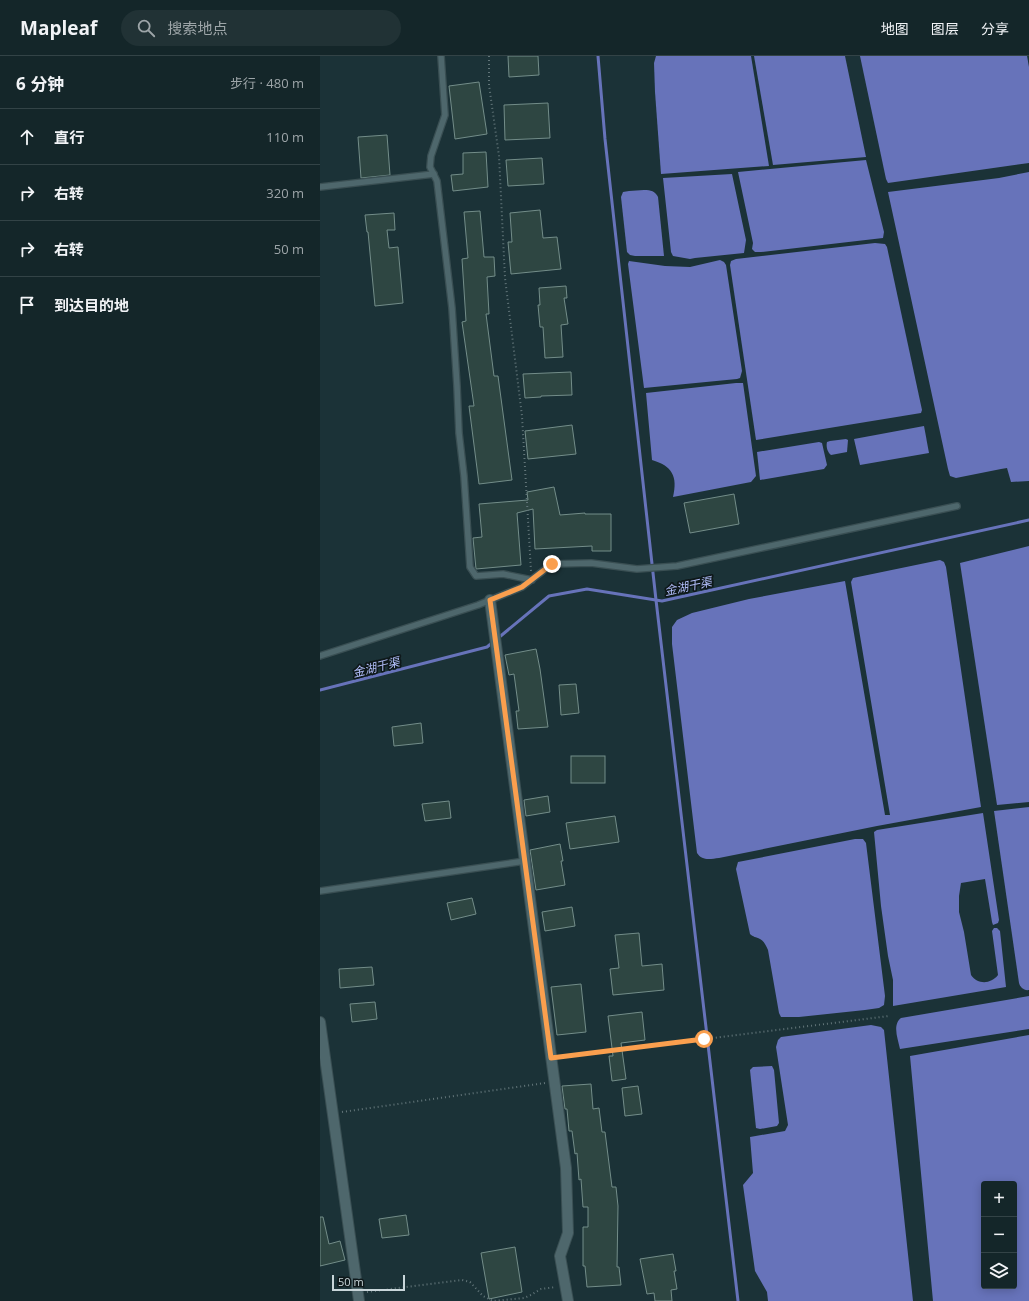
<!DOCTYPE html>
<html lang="zh">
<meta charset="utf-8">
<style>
:root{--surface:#142629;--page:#213235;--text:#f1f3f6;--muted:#9da5a8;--line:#334346}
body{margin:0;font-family:"Open Sans","Noto Sans SC",sans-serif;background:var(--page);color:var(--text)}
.controls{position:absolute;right:12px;bottom:12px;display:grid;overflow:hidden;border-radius:4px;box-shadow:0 2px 10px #0003}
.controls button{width:36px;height:36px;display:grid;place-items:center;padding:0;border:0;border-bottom:1px solid var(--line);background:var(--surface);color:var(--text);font:20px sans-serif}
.scale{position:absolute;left:12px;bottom:10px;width:73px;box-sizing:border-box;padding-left:4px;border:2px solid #c9d6da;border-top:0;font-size:11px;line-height:14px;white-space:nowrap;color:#c9d6da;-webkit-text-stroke:3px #0e181a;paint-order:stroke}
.stop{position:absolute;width:12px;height:12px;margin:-9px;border:3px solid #fa9f4e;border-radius:50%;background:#fff}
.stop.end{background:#fa9f4e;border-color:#fff;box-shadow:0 1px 4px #0008}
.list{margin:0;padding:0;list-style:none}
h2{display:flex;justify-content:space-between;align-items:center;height:52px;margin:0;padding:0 16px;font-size:17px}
h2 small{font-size:13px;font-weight:400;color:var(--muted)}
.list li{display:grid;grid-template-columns:26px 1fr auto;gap:12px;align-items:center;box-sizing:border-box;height:56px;padding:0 16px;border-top:1px solid var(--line)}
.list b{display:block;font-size:15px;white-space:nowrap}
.list em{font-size:13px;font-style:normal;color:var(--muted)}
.icon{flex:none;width:22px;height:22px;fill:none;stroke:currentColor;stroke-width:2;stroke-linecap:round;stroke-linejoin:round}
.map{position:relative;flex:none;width:709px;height:1245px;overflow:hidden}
header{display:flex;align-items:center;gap:24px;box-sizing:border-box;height:56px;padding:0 20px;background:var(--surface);border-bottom:1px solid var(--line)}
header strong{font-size:19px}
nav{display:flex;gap:22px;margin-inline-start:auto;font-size:14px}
.search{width:280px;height:36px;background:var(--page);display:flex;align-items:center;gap:10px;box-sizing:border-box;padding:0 14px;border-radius:22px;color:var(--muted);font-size:15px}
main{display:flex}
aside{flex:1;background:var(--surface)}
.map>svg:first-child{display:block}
.water{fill:#6773ba;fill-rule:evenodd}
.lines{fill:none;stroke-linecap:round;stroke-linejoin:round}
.stream{stroke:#6773ba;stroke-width:3}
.building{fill:#2e4642;stroke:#738d89}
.lane-casing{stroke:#3a4f53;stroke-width:8}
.street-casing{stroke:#3a4f53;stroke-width:12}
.path{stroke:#627579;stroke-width:2;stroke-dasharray:1 3;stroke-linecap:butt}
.lane{stroke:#4e676c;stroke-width:5.5}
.street{stroke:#4e676c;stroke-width:10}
.route{stroke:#fa9f4e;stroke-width:5}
.labels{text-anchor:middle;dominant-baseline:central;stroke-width:3.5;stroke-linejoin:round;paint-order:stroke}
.water-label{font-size:12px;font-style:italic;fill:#afbbf6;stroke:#0e181a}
</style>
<header>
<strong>Mapleaf</strong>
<div class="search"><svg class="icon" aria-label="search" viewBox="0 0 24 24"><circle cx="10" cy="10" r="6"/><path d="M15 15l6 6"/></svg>搜索地点</div>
<nav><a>地图</a><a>图层</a><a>分享</a></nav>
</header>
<main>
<aside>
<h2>6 分钟<small>步行 · 480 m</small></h2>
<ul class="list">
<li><svg class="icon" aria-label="ahead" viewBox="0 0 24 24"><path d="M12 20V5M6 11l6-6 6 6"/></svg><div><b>直行</b></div><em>110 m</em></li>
<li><svg class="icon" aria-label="right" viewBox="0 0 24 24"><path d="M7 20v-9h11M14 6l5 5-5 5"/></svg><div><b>右转</b></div><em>320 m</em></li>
<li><svg class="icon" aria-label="right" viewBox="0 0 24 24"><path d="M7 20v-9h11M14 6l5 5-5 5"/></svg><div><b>右转</b></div><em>50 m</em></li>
<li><svg class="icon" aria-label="arrive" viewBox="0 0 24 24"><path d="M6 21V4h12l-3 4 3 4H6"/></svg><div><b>到达目的地</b></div></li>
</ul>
</aside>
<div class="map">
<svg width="709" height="1245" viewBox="0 0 709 1245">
<rect width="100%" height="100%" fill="#1b3237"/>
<g class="water">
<path d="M336,0H431L449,110L341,118L335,36L334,7Z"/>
<path d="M434,0H525L546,101L453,109Z"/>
<path d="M540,0H707L709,11V107L568,127L566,123Z"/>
<path d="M546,104L564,176L563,182L441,196H435L432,193L433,187L418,116Z"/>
<path d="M709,116V425L691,426L687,412L681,413L636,422L630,420L628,413L568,136L679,122Z"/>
<path d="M412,118L426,184L424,197L375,202L370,203L353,200L351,196L343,122Z"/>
<path d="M324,134C331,134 335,135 338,141L344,200H315L310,199L307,196L301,141L303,136L309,135Z"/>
<path d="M555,187L565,188L567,191L602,354L601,357L436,384L410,209L411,205L416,203Z"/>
<path d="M400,204L404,206L406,209L422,315L420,322L417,323L324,332L308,208L309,205L345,210L370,211Z"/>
<path d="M416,327H423L436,420L431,426L353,441C358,420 352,410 332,404L326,337Z"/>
<path d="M604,370L609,397L540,409L534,383Z"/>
<path d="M526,383L528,384L527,396L511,399C507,396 506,390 507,386L510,385Z"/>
<path d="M499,386L502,387L507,409L504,413L440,424L437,396Z"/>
<path d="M709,490V746L677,749L640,507Z"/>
<path d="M620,504L624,506L626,511L661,751L557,770L399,802C390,803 382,805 377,797L352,588V571L357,564L372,557L429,543L525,525L565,759H570L531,526L533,522Z"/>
<path d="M709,751V934C704,935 700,931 699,927L674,755Z"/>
<path d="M663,757L679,864L678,867L673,869L672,866L665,823L641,827L639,840V856L644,876L651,919C658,929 671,928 678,919L672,875L674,872H677L680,875L686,931L573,950V924L568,900L561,850L554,776L557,774Z"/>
<path d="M535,783H543L546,787L565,940L564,949L559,952L545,954L479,961H461L459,957L448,894C446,890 444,885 440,883C436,881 433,881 430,878L416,813L418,806Z"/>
<path d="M709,940V973L580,993C578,983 572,969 581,962Z"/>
<path d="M551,969L561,971L564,974L593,1245H448L447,1236L435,1215L423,1129L433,1117L430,1081L465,1075L468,1069L456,991L458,984L461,981Z"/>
<path d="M709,979V1245H613L590,1000ZM664,1128H694V1230H664Z"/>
<path d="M452,1010L454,1014L459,1067L457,1070L440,1073L436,1072L430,1014L433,1011Z"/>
</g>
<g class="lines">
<g class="stream">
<path d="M278,0L285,83L336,544L418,1245"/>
<path d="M177,583L229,540L267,533L342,545L709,464"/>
<path d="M0,634L167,591L173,586"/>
</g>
</g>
<g class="building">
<path d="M188,0H218L219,19L189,21Z"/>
<path d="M159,26L167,78L135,83L129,30Z"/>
<path d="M228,47L230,82L185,84L184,49Z"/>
<path d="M67,79L70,119L41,122L38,81Z"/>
<path d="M166,96L168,131L133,135L131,119L143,118V97Z"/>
<path d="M222,102L224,128L188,130L186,104Z"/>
<path d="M220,154L223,182L237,181L241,213L191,218L188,186H192L190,157Z"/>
<path d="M160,155L164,201H174L175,220L167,221L169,258H166L174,320H178L192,424L159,428L149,350H154L142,266L146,265L142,203L148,202L144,156Z"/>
<path d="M74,157L75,174H67L69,192L78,191L83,247L55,250L48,176H47L45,159Z"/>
<path d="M246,230L247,242H244L248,268L241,269L243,301L225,302L223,271H220L218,249H220L219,232Z"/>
<path d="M251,316L252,339L221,340V341L205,342L203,318Z"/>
<path d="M252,369L256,398L208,403L205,375Z"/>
<path d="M234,431L240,459L265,457V458H291V495H272V490L215,493L213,453L197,457L201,509L156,513L153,482L162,481L159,448L208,444L207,436Z"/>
<path d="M414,438L419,468L370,477L364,447Z"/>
<path d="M216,593L220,613L228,671L198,673L196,655H199L194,618L189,619L185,599Z"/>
<path d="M256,628L259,657L241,659L239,629Z"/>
<path d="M101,667L103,687L74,690L72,671Z"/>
<rect x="251" y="700" width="34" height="27"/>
<path d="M228,740L230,756L206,760L204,744Z"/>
<path d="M129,745L131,762L105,765L102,748Z"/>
<path d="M295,760L299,786L250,793L246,767Z"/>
<path d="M240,788L243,805H241L245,829L216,834L210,794Z"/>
<path d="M152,842L156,858L131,864L127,847Z"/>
<path d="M252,851L255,870L225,875L222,856Z"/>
<path d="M319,877L322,910L342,908L344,934L293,939L290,913L299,912L295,879Z"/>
<path d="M52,911L54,929L20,932L19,913Z"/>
<path d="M261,928L266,976L237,979L231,931Z"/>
<path d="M55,946L57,963L32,966L30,948Z"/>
<path d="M322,956L325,984L301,987L306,1023L292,1025L289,1000H293L288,960Z"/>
<path d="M271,1028L273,1053L279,1052L282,1076H285L292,1131H296L298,1150L297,1211H299L301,1229L267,1231L265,1210H263V1171H268V1151H263L261,1123L259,1124L257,1097L255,1098L252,1075H249L247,1053H245L242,1030Z"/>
<path d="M318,1030L322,1058L305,1060L302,1032Z"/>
<path d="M86,1159L89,1179L62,1182L59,1163Z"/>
<path d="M0,1161H3L9,1188L20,1185L25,1204L0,1210Z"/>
<path d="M195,1191L202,1236L169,1243L161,1197Z"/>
<path d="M353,1198L356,1215H354L357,1233L351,1234L352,1245H335L334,1237L327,1238L320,1203Z"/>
</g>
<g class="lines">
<defs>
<g id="lane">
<path d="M121,0L125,59L111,100L110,111L117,125L132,252L137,330L139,377L144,420L150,511L156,520L183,518L212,524"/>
<path d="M0,131L114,118"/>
<path d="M0,600L158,549L202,531L232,508L271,507L317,513L357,510L637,450"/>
<path d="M0,835L205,805"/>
</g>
<g id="street">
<path d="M170,544L246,1112L248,1177L240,1200L248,1245"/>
<path d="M0,966L39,1245"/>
</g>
</defs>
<use href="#lane" class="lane-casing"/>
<use href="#street" class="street-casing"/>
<g class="path">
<path d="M169,0V29L179,100L185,222L202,360L211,515"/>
<path d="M241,1001L569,960"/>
<path d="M22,1056L225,1027"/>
<path d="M47,1236L142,1224L150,1226L163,1240L173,1245L204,1242L211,1239L221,1233L236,1231"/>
</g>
<use href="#lane" class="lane"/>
<use href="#street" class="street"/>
</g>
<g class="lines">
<path class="route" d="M232,508L202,531L170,544L231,1002L384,983"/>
</g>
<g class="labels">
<g class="water-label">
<text transform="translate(368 530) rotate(-12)">金湖干渠</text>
<text transform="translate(56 611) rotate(-14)">金湖干渠</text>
</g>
</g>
</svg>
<div class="controls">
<button>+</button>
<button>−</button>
<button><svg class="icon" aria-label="layers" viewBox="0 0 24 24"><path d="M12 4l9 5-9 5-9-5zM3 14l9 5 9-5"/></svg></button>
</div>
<div class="scale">50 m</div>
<div class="stop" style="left:384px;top:983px"></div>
<div class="stop end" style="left:232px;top:508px"></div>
</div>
</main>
